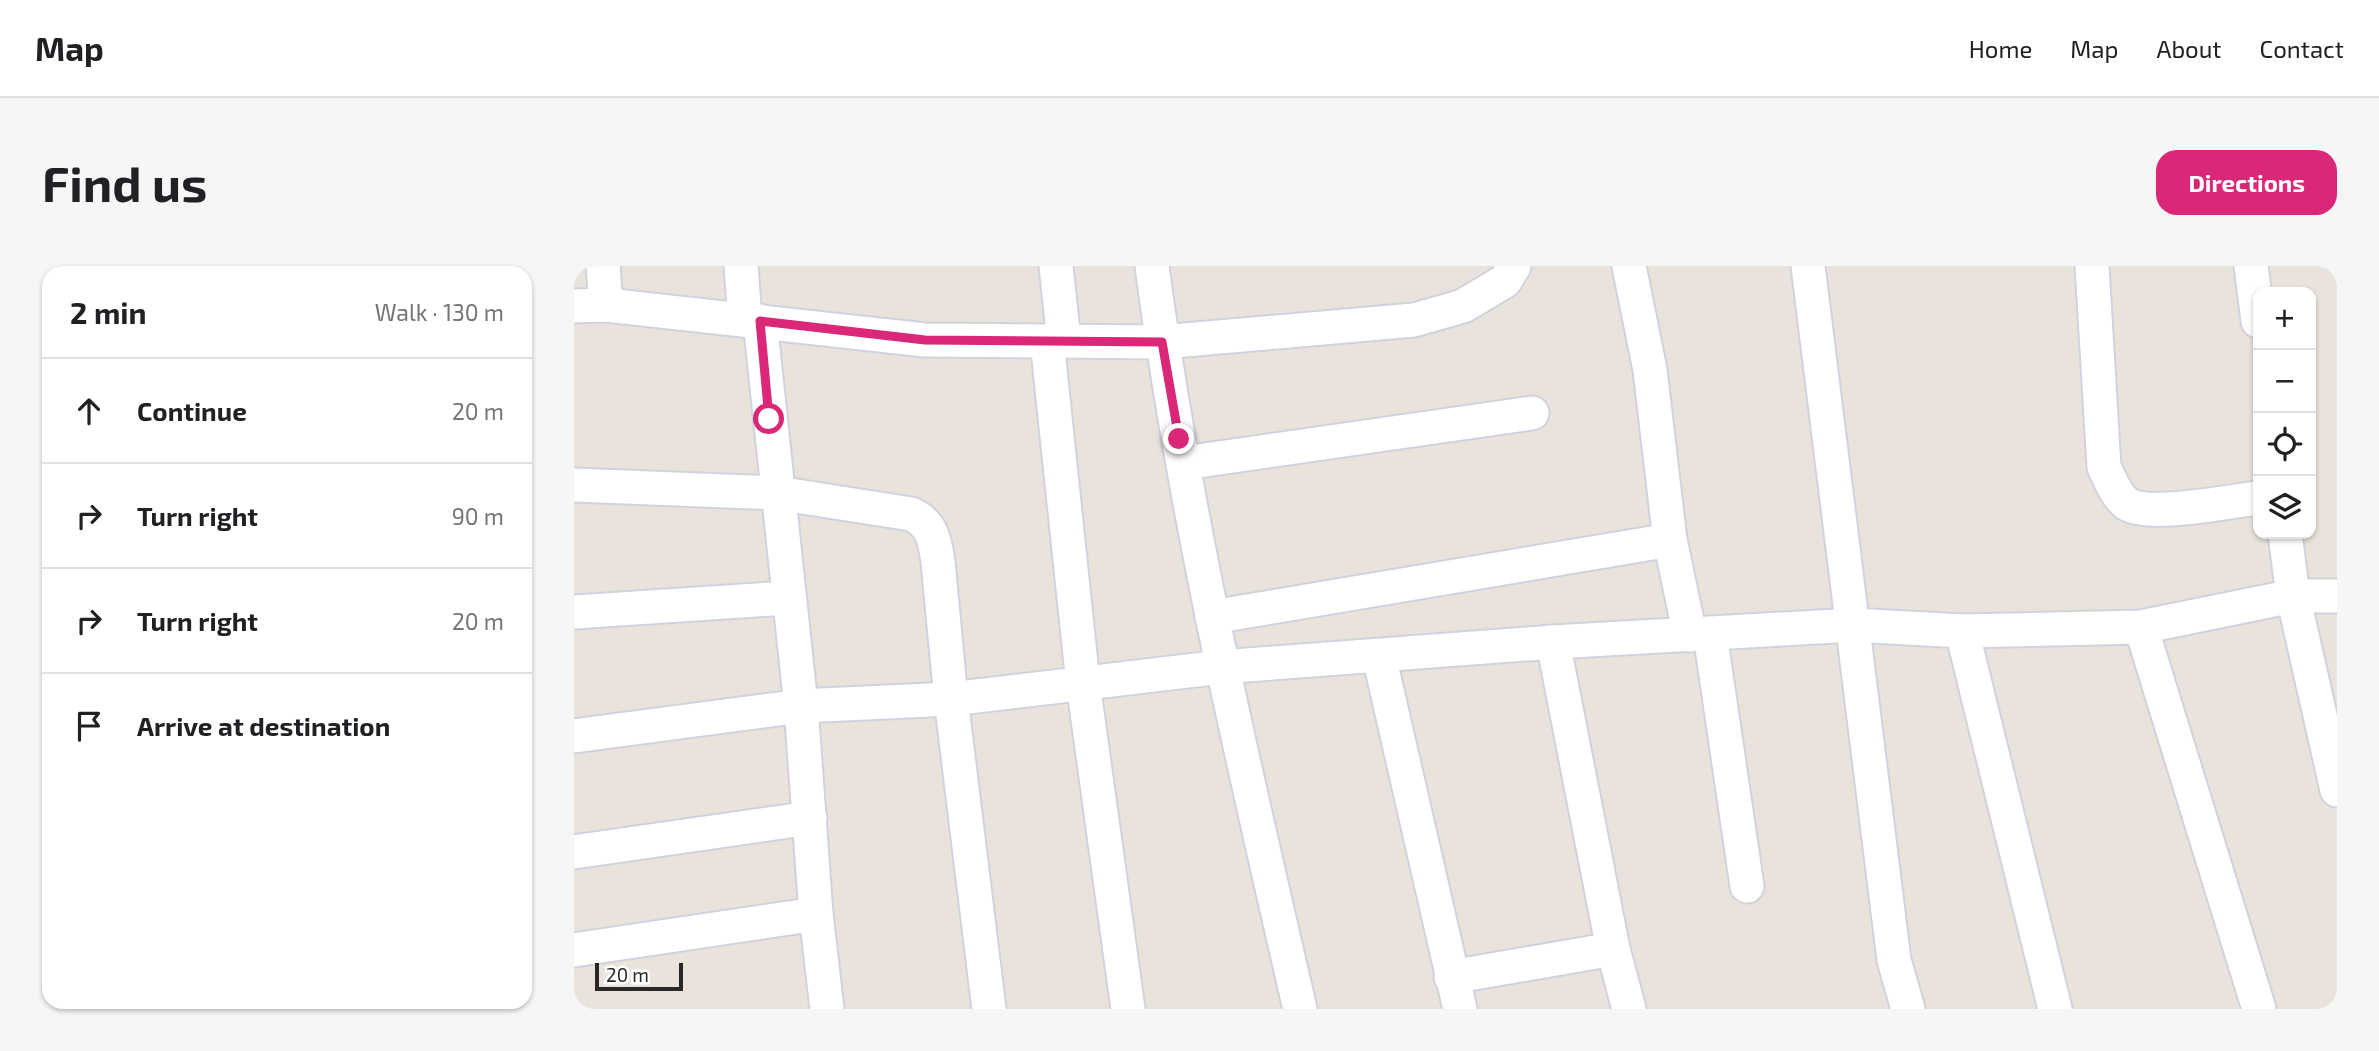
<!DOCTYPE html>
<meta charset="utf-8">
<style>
:root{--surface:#fff;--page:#f6f6f6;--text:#202124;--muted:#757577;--line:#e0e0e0;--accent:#db2777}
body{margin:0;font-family:"Exo 2",sans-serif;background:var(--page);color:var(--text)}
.controls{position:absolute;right:21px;top:21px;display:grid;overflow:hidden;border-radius:14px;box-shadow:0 2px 5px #0004}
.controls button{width:63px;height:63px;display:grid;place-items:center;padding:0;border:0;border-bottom:2px solid var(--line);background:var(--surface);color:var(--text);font:35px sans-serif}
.scale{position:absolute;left:21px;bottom:18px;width:88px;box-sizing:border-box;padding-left:7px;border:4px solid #282828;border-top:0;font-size:19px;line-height:24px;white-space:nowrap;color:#282828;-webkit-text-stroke:5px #fff;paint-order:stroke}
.stop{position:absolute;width:21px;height:21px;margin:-16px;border:5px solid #db2777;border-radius:50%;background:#fff}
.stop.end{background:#db2777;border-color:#fff;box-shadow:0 2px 7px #0008}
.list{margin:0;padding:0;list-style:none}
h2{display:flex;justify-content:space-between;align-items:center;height:91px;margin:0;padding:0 28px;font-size:30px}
h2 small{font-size:23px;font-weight:400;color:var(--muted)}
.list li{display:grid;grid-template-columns:46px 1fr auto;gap:21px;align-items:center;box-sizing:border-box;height:105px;padding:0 28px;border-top:2px solid var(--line)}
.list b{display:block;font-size:26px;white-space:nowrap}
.list em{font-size:23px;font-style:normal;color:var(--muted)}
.icon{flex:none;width:38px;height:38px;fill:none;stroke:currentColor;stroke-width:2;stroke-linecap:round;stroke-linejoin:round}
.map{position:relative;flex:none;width:1763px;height:743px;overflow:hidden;border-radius:21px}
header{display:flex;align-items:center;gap:42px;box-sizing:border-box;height:98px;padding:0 35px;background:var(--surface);border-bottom:2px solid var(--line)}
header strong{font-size:33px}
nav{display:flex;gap:38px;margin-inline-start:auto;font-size:24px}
.intro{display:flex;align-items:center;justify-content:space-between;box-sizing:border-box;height:168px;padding:0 42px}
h1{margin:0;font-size:49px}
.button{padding:18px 32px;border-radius:21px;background:var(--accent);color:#fff;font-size:24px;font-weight:700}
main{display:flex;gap:42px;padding:0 42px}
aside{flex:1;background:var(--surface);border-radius:21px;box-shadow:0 2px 5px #0004}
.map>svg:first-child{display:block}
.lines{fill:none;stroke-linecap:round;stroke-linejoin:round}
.street-casing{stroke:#d0d3df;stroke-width:37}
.street{stroke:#fff;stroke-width:33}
.route{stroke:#db2777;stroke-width:9}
</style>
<header>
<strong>Map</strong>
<nav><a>Home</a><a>Map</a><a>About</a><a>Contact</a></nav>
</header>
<div class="intro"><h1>Find us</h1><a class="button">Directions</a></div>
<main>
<aside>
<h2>2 min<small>Walk · 130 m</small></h2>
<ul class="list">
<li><svg class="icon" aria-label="ahead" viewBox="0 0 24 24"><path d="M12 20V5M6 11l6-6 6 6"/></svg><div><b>Continue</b></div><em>20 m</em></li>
<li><svg class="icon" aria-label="right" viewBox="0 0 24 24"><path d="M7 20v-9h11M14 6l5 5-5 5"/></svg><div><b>Turn right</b></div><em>90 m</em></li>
<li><svg class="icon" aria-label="right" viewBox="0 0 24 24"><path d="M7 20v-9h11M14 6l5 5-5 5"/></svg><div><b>Turn right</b></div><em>20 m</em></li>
<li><svg class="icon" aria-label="arrive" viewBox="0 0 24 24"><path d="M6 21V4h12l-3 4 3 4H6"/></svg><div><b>Arrive at destination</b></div></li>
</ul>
</aside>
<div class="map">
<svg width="1763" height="743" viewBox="0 0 1763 743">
<rect width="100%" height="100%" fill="#e9e3db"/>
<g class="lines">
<defs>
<g id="street">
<path d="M29,0L32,39"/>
<path d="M167,0L171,54"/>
<path d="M482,0L490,75"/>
<path d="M578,0C611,251 669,497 726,743"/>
<path d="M1055,0L1076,104L1096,274L1116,369"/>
<path d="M1234,0L1320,694L1334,743"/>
<path d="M1518,0L1530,201C1536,213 1542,230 1553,238C1577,252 1656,235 1684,232"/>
<path d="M1677,0L1684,55"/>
<path d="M0,40L32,39L351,74L588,76L840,54L889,40L931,15L940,0"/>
<path d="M186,55L227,440L242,648L253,743"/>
<path d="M473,75L509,417L554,743"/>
<path d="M610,197L958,147"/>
<path d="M0,219L203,227L337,248C358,257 361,275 364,296L377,433L415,743"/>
<path d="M1711,268L1719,330L1763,524"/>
<path d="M0,346L213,332"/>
<path d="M638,351L1096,274"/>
<path d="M1567,361L1685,743"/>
<path d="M1388,365L1481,743"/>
<path d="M1136,368L1173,620"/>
<path d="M979,376L1039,683L1055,743"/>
<path d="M805,390L886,743"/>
<path d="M0,470L227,440L377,433L647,401L979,376L1279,359L1388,365L1567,361L1719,330H1763"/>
<path d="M0,586L236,552"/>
<path d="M0,684L242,648"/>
<path d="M877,711L1039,683"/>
</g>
</defs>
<use href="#street" class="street-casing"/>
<use href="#street" class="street"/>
</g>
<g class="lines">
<path class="route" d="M195,153L186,55L351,74L588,76L605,173"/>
</g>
</svg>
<div class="controls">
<button>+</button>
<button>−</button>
<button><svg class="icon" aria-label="locate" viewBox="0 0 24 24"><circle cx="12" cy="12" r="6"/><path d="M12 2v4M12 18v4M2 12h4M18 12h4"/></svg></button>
<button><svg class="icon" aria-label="layers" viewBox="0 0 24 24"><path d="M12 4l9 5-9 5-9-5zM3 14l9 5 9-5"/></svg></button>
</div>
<div class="scale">20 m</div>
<div class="stop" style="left:195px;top:153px"></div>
<div class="stop end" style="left:605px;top:173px"></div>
</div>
</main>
